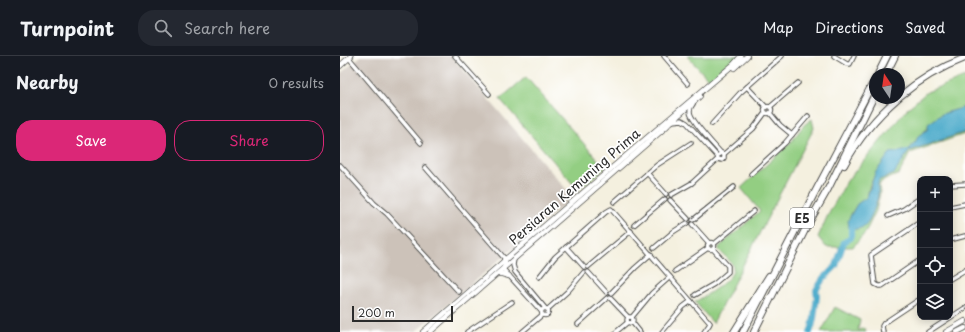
<!DOCTYPE html>
<meta charset="utf-8">
<style>
:root{--surface:#171b24;--page:#242831;--text:#f1f3f6;--muted:#9ea1a6;--line:#363941;--accent:#db2777}
body{margin:0;font-family:"Playpen Sans",sans-serif;background:var(--page);color:var(--text)}
.controls{position:absolute;right:12px;bottom:12px;display:grid;overflow:hidden;border-radius:8px;box-shadow:0 2px 10px #0003}
.controls button{width:36px;height:36px;display:grid;place-items:center;padding:0;border:0;border-bottom:1px solid var(--line);background:var(--surface);color:var(--text);font:20px sans-serif}
.compass{position:absolute;left:529px;top:12px;width:36px;height:36px;border-radius:50%;background:var(--surface);box-shadow:0 2px 10px #0003;rotate:347deg}
.scale{position:absolute;left:12px;bottom:10px;width:101px;box-sizing:border-box;padding-left:4px;border:2px solid #2b2b2b;border-top:0;font-size:11px;line-height:14px;white-space:nowrap;color:#2b2b2b;-webkit-text-stroke:3px #fff;paint-order:stroke}
.list{margin:0;padding:0;list-style:none}
h2{display:flex;justify-content:space-between;align-items:center;height:52px;margin:0;padding:0 16px;font-size:17px}
h2 small{font-size:13px;font-weight:400;color:var(--muted)}
.actions{display:flex;gap:8px;padding:12px 16px}
.actions a{flex:1;padding:9px 0;border:1px solid var(--accent);border-radius:16px;text-align:center;font-size:14px;color:var(--accent)}
.actions .main{background:var(--accent);color:#fff}
.icon{flex:none;width:22px;height:22px;fill:none;stroke:currentColor;stroke-width:2;stroke-linecap:round;stroke-linejoin:round}
.map{position:relative;flex:none;width:625px;height:276px;overflow:hidden}
header{display:flex;align-items:center;gap:24px;box-sizing:border-box;height:56px;padding:0 20px;background:var(--surface);border-bottom:1px solid var(--line)}
header strong{font-size:19px}
nav{display:flex;gap:22px;margin-inline-start:auto;font-size:14px}
.search{width:280px;height:36px;background:var(--page);display:flex;align-items:center;gap:10px;box-sizing:border-box;padding:0 14px;border-radius:16px;color:var(--muted);font-size:15px}
main{display:flex}
aside{flex:1;background:var(--surface)}
.map>svg:first-child{display:block}
.industrial{fill:#ccc2b9}
.green{fill:#93ce82;stroke:#5f7c56}
.water{fill:#4baaca;stroke:#3b6a7a}
.lines{fill:none;stroke-linecap:round;stroke-linejoin:round}
.river{stroke:#4baaca;stroke-width:6}
.street-casing{stroke:#494946;stroke-width:5.5}
.secondary-casing{stroke:#494946;stroke-width:6}
.highway-casing{stroke:#494946;stroke-width:8}
.street{stroke:#fff;stroke-width:3.5}
.secondary{stroke:#fff;stroke-width:4.5}
.highway{stroke:#fff;stroke-width:6}
.labels{text-anchor:middle;dominant-baseline:central;stroke-width:3.5;stroke-linejoin:round;paint-order:stroke}
.shield{fill:#fff;stroke:#6b6b6b;stroke-width:1}
.shield-label{font-size:12px;font-weight:bold;fill:#2b2b2b}
.street-label{font-size:13px;fill:#2b2b2b;stroke:#fff}
</style>
<header>
<strong>Turnpoint</strong>
<div class="search"><svg class="icon" aria-label="search" viewBox="0 0 24 24"><circle cx="10" cy="10" r="6"/><path d="M15 15l6 6"/></svg>Search here</div>
<nav><a>Map</a><a>Directions</a><a>Saved</a></nav>
</header>
<main>
<aside>
<h2>Nearby<small>0 results</small></h2>
<ul class="list">
</ul>
<div class="actions"><a class="main">Save</a><a>Share</a></div>
</aside>
<div class="map">
<svg width="625" height="276" viewBox="0 0 625 276">
<rect width="100%" height="100%" fill="#fff"/>
<filter id="ink" filterUnits="userSpaceOnUse"><feTurbulence type="fractalNoise" baseFrequency=".025" numOctaves="2"/><feDisplacementMap in="SourceGraphic" scale="8" xChannelSelector="R" yChannelSelector="G"/><feConvolveMatrix kernelMatrix="1 2 1 2 8 2 1 2 1" color-interpolation-filters="sRGB"/></filter>
<filter id="wash" filterUnits="userSpaceOnUse"><feTurbulence type="fractalNoise" baseFrequency=".012" numOctaves="4" result="noise"/><feDisplacementMap in="SourceGraphic" scale="16" xChannelSelector="R" yChannelSelector="G"/><feGaussianBlur stdDeviation="0.9" result="paint"/><feColorMatrix in="noise" values="0 0 0 0 0 0 0 0 0 0 0 0 0 0 0 0 0 1.4 0 .05"/><feComposite in="paint" operator="in"/></filter>
<g filter="url(#wash)">
<rect width="100%" height="100%" fill="#f4f0df"/>
<path class="industrial" d="M21,0H111L233,141L75,276H0V18Z"/>
<g class="green">
<path d="M347,0H398L399,1L370,25Z"/>
<path d="M186,21L265,112L238,134L160,43Z"/>
<path d="M625,21V51L602,58L588,72L579,80L576,85L569,93L563,95L550,97L530,128L527,141C515,149 508,158 509,173L526,169C531,160 536,151 538,140C538,134 536,130 539,124L554,118L569,95L625,76V78L570,97L559,118L541,126L539,130L540,137L536,155L525,177L513,191H486L478,181L487,161L507,125L568,52L587,36Z"/>
<path d="M472,63L474,72L373,267L355,246C364,240 396,223 393,211C392,205 383,199 379,194V191L420,155L401,132L450,87L464,69Z"/>
<path d="M495,251L520,264L518,274L525,272L526,276H481Z"/>
</g>
<path class="water" d="M625,51V76L569,95L554,118L539,124C537,129 538,133 538,139C537,147 531,163 526,168C522,173 515,174 509,173L508,164L517,148L527,141L535,117L550,97L563,95L569,93L576,85L578,80L588,73V68L602,58Z"/>
<g class="lines">
<path class="river" d="M470,276L472,271L474,262L477,240L476,234L483,223L496,210L504,186L511,182V173L515,166"/>
</g>
</g>
<g filter="url(#ink)">
<g class="lines">
<defs>
<g id="street">
<path d="M115,0L149,38"/>
<path d="M324,0L348,28"/>
<path d="M494,0L507,8H510L514,0"/>
<path d="M9,2L81,87"/>
<path d="M407,31L426,51"/>
<path d="M353,48C351,50 350,53 350,56C351,65 374,89 381,97"/>
<circle cx="428" cy="54" r="3.5"/>
<path d="M430,51L458,27"/>
<path d="M430,57L440,69L452,79"/>
<path d="M332,65L342,64L347,67L377,100L378,103L382,104L384,102V99L382,97L377,100"/>
<path d="M372,68L400,37L442,0"/>
<path d="M384,98L413,73L425,57"/>
<path d="M0,109L34,147L47,158L119,236"/>
<path d="M85,111L165,203"/>
<path d="M307,117L326,138"/>
<path d="M411,118L445,87L468,60"/>
<path d="M610,129L625,128"/>
<path d="M331,139L352,127L378,103"/>
<path d="M330,144L348,163"/>
<path d="M274,146L317,109L351,87"/>
<path d="M610,151L625,148"/>
<path d="M548,160L564,153L580,142"/>
<path d="M353,164L394,131"/>
<path d="M580,166L531,199L535,228L539,230H542L580,204"/>
<path d="M352,168L369,187"/>
<path d="M294,169L325,143"/>
<path d="M610,184L625,180"/>
<circle cx="371" cy="190" r="3.5"/>
<path d="M374,188L414,155"/>
<path d="M226,191L244,211"/>
<path d="M314,192L333,176L347,167"/>
<path d="M174,203L173,209L175,216L205,252"/>
<path d="M166,204L163,213L201,255"/>
<path d="M248,211L291,175"/>
<path d="M335,215L368,192"/>
<path d="M248,216L267,237"/>
<path d="M199,221L215,201L266,156L271,153L370,267L369,269L364,276"/>
<path d="M610,223L625,214"/>
<path d="M271,237L295,212L311,198"/>
<path d="M355,239L374,228L388,216V210L373,193"/>
<path d="M270,242L288,261"/>
<circle cx="205" cy="256" r="3.5"/>
<path d="M208,253L228,235L244,216"/>
<circle cx="290" cy="264" r="3"/>
<path d="M292,261L312,237L330,221"/>
<path d="M292,266L300,276"/>
<path d="M238,268L267,242"/>
<path d="M127,276L172,246"/>
<path d="M182,276L202,259"/>
<path d="M276,276L288,266"/>
<path d="M322,276L343,251L351,245"/>
<path d="M543,276L542,270L544,267L580,243"/>
<path d="M588,276L625,252"/>
</g>
<g id="secondary">
<path d="M0,10L11,0"/>
<path d="M394,12L407,0"/>
<path d="M158,218H162L169,220"/>
<path d="M83,276L163,206L165,203L167,202L309,80L394,8L401,0"/>
<path d="M90,276L327,70L332,65L360,40"/>
<path d="M606,276L625,265"/>
<path d="M617,276L625,272"/>
</g>
<g id="highway">
<path d="M538,18L547,0"/>
<path d="M546,18L555,0"/>
<path d="M559,41C579,24 601,11 625,2"/>
<path d="M504,109C518,83 536,61 558,42"/>
<path d="M394,276L429,220"/>
<path d="M403,276L474,138L535,23"/>
<path d="M414,276L467,170L488,133L535,38"/>
</g>
</defs>
<use href="#street" class="street-casing"/>
<use href="#secondary" class="secondary-casing"/>
<use href="#highway" class="highway-casing"/>
<use href="#street" class="street"/>
<use href="#secondary" class="secondary"/>
<use href="#highway" class="highway"/>
</g>
</g>
<g class="labels">
<rect class="shield" x="450" y="152" width="24" height="20" rx="3"/>
<g class="shield-label">
<text x="462" y="162">E5</text>
</g>
<g class="street-label">
<text transform="translate(234 130) rotate(-41)">Persiaran Kemuning Prima</text>
</g>
</g>
</svg>
<div class="controls">
<button>+</button>
<button>−</button>
<button><svg class="icon" aria-label="locate" viewBox="0 0 24 24"><circle cx="12" cy="12" r="6"/><path d="M12 2v4M12 18v4M2 12h4M18 12h4"/></svg></button>
<button><svg class="icon" aria-label="layers" viewBox="0 0 24 24"><path d="M12 4l9 5-9 5-9-5zM3 14l9 5 9-5"/></svg></button>
</div>
<svg class="compass" viewBox="-18 -18 36 36"><path d="M0-13l5 13h-10z" fill="#e53935"/><path d="M0 13l5-13h-10z" fill="#9ea1a6"/></svg>
<div class="scale">200 m</div>
</div>
</main>
